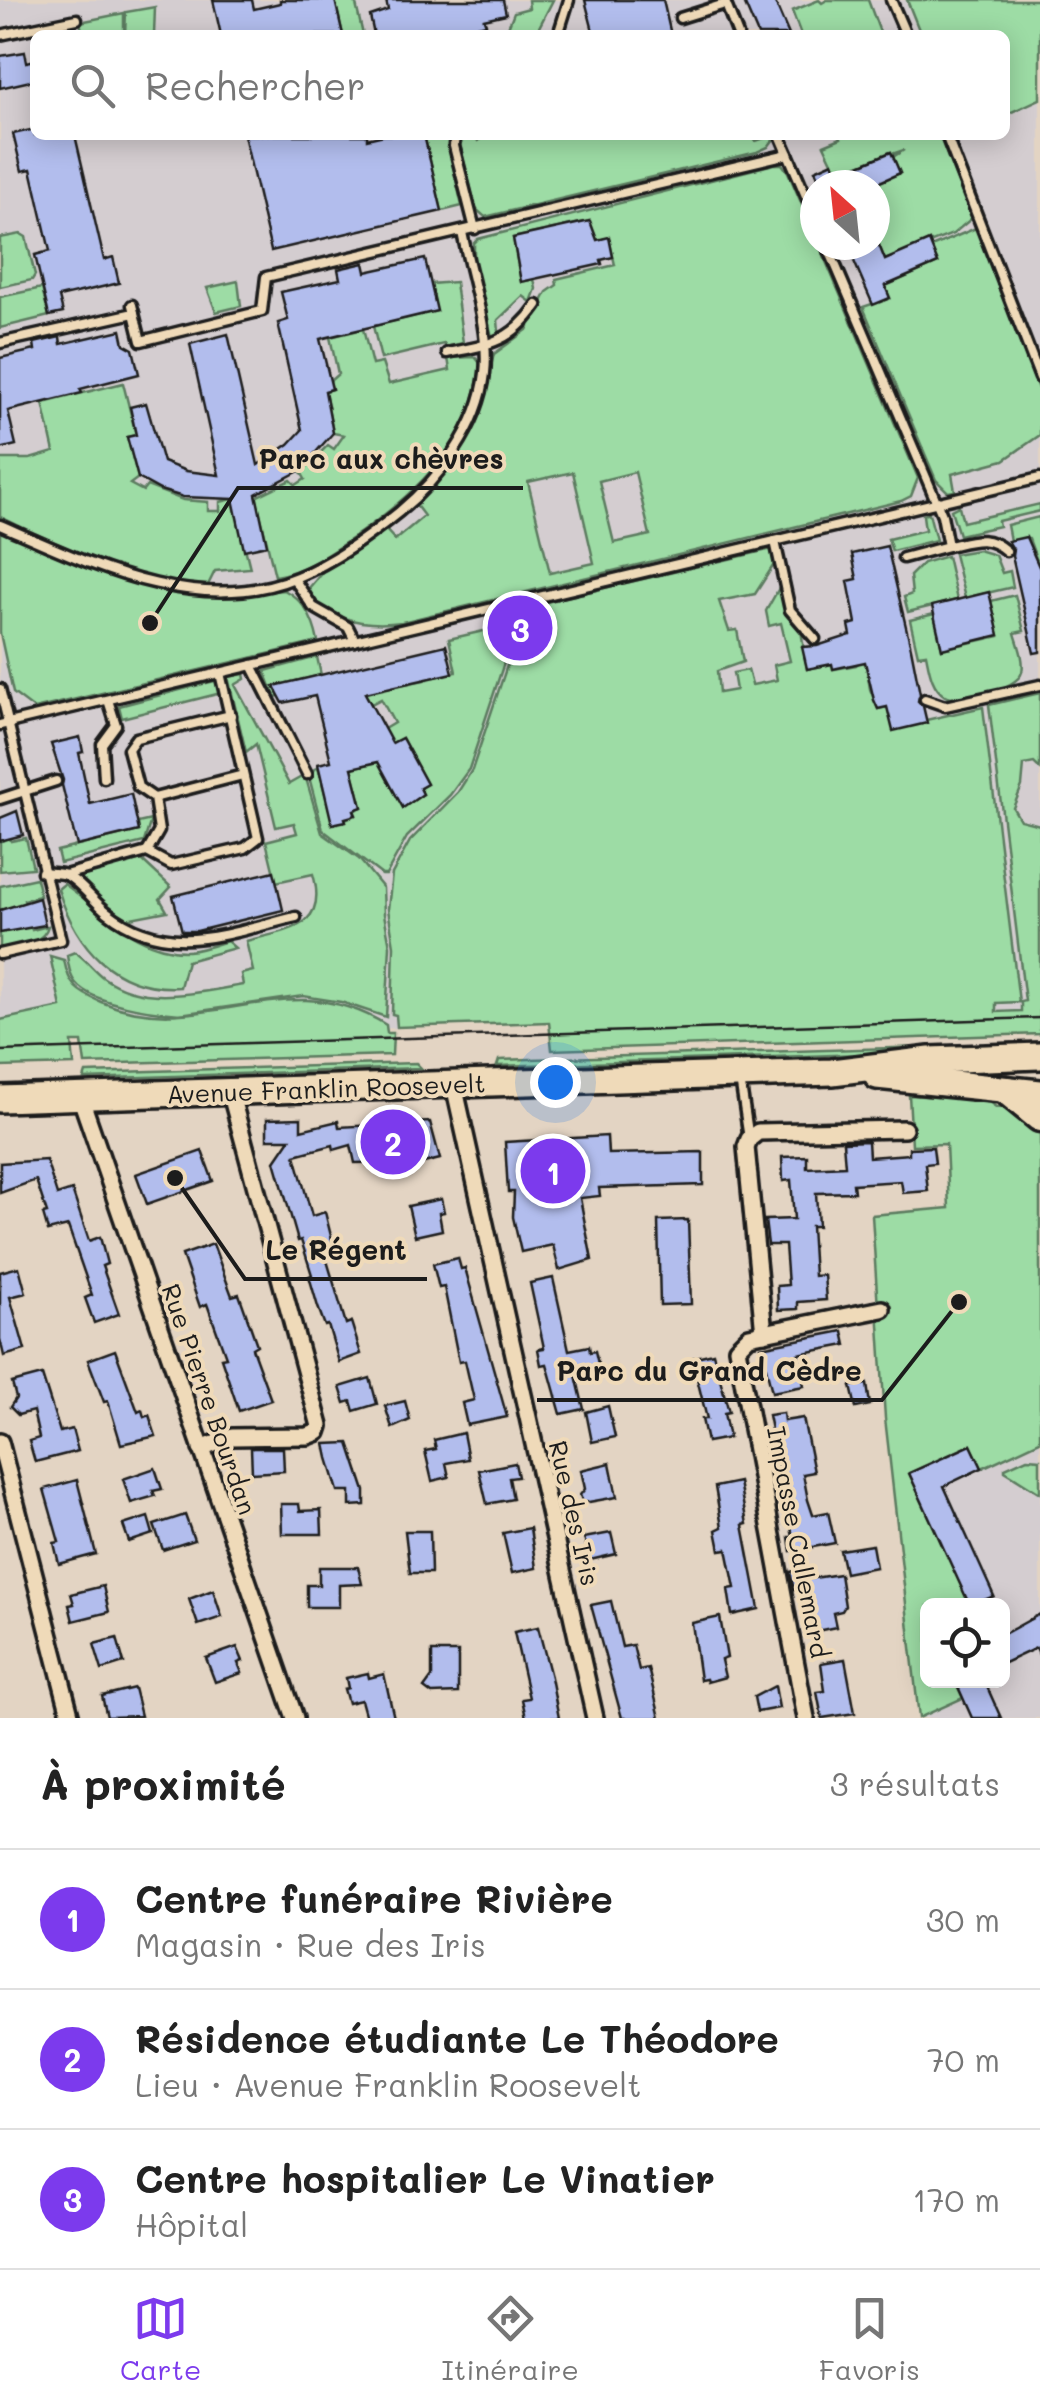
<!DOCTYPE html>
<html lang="fr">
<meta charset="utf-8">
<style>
:root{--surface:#fff;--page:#f2f2f2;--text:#222;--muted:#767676;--line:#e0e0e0;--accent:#7c3aed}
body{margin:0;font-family:Mali,sans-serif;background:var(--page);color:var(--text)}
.controls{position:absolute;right:30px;bottom:30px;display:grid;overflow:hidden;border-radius:15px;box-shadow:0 5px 25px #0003}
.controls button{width:90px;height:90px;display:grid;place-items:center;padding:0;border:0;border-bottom:2px solid var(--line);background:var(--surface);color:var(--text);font:50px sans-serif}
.compass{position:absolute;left:800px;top:170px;width:90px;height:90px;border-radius:50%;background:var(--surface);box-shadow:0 5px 25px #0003;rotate:333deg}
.you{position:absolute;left:555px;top:1082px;width:35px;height:35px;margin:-25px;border:8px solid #fff;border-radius:50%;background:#1a73e8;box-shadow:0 0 0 15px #1a73e833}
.badge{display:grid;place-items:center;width:65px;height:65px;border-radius:50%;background:var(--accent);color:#fff;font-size:32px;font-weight:700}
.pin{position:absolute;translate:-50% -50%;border:5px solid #fff;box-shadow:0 2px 10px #0006}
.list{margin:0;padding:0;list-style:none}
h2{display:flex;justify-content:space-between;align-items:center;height:130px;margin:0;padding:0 40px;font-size:42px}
h2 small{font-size:32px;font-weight:400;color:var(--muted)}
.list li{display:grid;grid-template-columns:65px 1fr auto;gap:30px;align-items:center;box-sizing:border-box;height:140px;padding:0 40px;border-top:2px solid var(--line)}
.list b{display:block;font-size:38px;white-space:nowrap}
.list p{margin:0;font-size:32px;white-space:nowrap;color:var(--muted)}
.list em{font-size:32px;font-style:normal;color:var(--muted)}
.icon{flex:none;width:55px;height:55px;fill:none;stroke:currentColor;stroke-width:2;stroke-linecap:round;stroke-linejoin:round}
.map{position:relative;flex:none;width:1040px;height:1718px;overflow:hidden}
.search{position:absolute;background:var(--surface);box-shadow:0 5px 25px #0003;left:30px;right:30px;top:30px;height:110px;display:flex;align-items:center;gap:25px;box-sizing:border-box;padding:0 35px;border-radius:15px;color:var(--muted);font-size:38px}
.sheet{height:550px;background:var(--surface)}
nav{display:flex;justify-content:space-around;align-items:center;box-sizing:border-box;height:140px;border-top:2px solid var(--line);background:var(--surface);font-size:28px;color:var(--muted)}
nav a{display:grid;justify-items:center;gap:5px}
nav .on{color:var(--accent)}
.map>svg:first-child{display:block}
.built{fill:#d4cdd0;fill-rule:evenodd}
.green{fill:#9ddca5;stroke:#5c7c60;stroke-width:2.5;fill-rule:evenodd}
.building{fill:#b2bded;stroke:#1c1c1c;stroke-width:2.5}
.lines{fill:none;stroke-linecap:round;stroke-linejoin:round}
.lane-casing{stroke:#1c1c1c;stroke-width:15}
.street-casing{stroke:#1c1c1c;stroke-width:22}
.primary-casing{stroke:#1c1c1c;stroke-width:32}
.highway-casing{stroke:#1c1c1c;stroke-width:35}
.lane{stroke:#efdab9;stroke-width:8}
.street{stroke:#efdab9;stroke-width:15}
.primary{stroke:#efdab9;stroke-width:25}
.highway{stroke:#efdab9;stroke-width:28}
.tram{stroke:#1c1c1c;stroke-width:2.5}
.labels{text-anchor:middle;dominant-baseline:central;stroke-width:8;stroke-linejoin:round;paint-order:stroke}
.street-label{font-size:25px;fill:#1c1c1c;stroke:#efdab9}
.leader{fill:none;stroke:#1c1c1c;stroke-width:4}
.callout-dot{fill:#1c1c1c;stroke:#efdab9;stroke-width:4}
.callout-label{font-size:28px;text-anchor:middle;font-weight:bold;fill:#1c1c1c;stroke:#efdab9;stroke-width:8;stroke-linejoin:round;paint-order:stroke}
</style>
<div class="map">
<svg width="1040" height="1718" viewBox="0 0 1040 1718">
<rect width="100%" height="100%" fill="#e3d4c3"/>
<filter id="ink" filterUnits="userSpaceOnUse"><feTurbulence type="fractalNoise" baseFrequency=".01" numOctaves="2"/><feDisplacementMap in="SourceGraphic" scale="20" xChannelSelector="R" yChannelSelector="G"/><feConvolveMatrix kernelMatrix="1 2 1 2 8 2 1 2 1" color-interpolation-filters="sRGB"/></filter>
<g filter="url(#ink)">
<g class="built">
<path d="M0,0H1040V1010L551,1026L549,1022L0,1044ZM35,35H1005V135H35ZM815,185H875V245H815Z"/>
<path d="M1040,1388V1718H919L885,1418ZM928,1606H1002V1680H928Z"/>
</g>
<g class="green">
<path d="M335,0H355L363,35H343Z"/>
<path d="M528,0H553L535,35H505L514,12L529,8Z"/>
<path d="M819,0L822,3L827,0H868L881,35H801L792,11Z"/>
<path d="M907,0H1040V99L1005,115V35H921Z"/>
<path d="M155,7L154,35H125L126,12Z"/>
<path d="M124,13V35H83L80,22Z"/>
<path d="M424,135H449L448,144L462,206L442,211Z"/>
<path d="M465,135H473L478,141L485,135H753L756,141L773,135L774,139L768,147L757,152L485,217L476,209L460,145Z"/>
<path d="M840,135H939L972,218L953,234L885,260L875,236L873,185L900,173L893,157L904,150L892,154L890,152L838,174L824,145L841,138Z"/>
<path d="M774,164H782L788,172L815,235V245H819L918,478L911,496L901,501L402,622C371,626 338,622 313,600L309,588L325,569L385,529L395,540L424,516L415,504L440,477L479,415L494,354L527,330L547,292L557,285L556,279L615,265L609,238L597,240L589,221L513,238L521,282L534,279L536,289L531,302L523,296L498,320L499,332L492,337L474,263V243L478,239ZM573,472L594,563L550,573L528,482ZM635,472L650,535L614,543L599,481Z"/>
<path d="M976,228L1040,394V435L1004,460L952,474L955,491L948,492L936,480L863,307L890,298L885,286L938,263L931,247Z"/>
<path d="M21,234L26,237L35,275L32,280L0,287V238Z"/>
<path d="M238,281L241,306L216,312L207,288Z"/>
<path d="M455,282L463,343L446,347L444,344L381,359L373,326L436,311L431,284Z"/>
<path d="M42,288L49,316L0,328V297Z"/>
<path d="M363,329L372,365L382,363L389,384L450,370L448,358L475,357L480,363C475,443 407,502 345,543C324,557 301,572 275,576L256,497L291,480L296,485L305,479L301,472L328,445L334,449L344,435L333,433L325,391L332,389L330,381L338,374L330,337Z"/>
<path d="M123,383L136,435L127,437L138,478L130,484L143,491L147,486L183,500L208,502V511H220V502L233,499L250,568L215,571L208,585C135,583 65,547 0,517V459H30L54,452L43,403Z"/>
<path d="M1040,504V511L998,521L999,526L959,535L951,510L959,506L963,522Z"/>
<path d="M929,513L936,540L892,551L888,539L925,530L923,515Z"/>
<path d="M1039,517L1040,522V569L1029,539L1010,541L1007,525Z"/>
<path d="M0,530L65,559L148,587L219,596L284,590C304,600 314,621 318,642L34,709L13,693L0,633Z"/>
<path d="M772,549L775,563L755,594L719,601L729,631L737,630L743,662L717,671L719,693L736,690L733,673L748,670L752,685L777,680L774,665L790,661L781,623L769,626L766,611L779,588L791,617L801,630L807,669L832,664L834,669L856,665L865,657L870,689L878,709L887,707L926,723V720L983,707L1019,1002L996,1003V1012L1021,1011V1002L1025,1001L989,705L1040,693V769L1034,763L1024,765L1022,786L1013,808L1020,820L1040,825V1034L552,1050L549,1022L397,1027L396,1015L392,1014L394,946L388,909L392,874L410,841L458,792L472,770L527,606Z"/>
<path d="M978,550L995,555L1002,573L1010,571L1013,587L965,598L954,554Z"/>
<path d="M947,556L957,600L908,612L904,597L912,594L910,576L923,563Z"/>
<path d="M1015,595L1024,631L1015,633C1018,644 1025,660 1022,672C1018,689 959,704 945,696C931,687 929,668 926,654L918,655L910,620L934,614L942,649L999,636L991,601Z"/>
<path d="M522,608L469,769L450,795L407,837L386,875H382L323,830L308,773L318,767L333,824L355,815L354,810L362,807L352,768L378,762L403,807L423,794L420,788L427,784L402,738L388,745L384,729L394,723L381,699L371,704L367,697L344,696L424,680L433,671L435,677L456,672L449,639L488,630L487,616Z"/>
<path d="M317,657L321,675L275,686L279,696L275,697L265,671Z"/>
<path d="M244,674L245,679L235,685L289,784L305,775L322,833L359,859L383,888L384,914L390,946L386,1017L341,1002L303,996L180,1014C155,1012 86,1004 73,979C69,972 68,963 67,955L75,952C86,959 93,970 104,978C144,1007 199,992 243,985L241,974L253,971L246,941C287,930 329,929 313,874L276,882L266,841L297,833L294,823L276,827L256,744L246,752L228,677Z"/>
<path d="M218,680L221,693L122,718L119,706Z"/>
<path d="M151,820L144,842L60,863L57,851L139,831L138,823Z"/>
<path d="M10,838L11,841L26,838L33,868L0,871V841Z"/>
<path d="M142,860L171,887L160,899L167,911L126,919L78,880L82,874Z"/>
<path d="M36,878L40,896L24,900L25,905L0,910V886Z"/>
<path d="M64,884C103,910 136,952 188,951C201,950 215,945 227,941L235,948L187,961L180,987C114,991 76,947 58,889Z"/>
<path d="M30,925L32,930L48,926C43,945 17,945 0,949V933Z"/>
<path d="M50,956L64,960C69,986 77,992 101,1002C175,1032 233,999 306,1000C334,1001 363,1010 386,1025L387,1033H393L392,1055L85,1064L82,1042H72L74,1065L0,1067V1020L61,1007Z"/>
<path d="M925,1047L924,1052L497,1066L499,1060Z"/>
<path d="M416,1063L421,1068L84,1079L86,1073Z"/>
<path d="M909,1095L986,1100L996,1107L1021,1110L1040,1125V1441L982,1468L971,1445L909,1473L970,1605L928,1606V1680L955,1681L963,1698L919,1718L885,1418L872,1215L949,1208L946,1144L912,1145Z"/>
<path d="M1027,1458L1040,1459V1493L1005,1471V1468Z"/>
</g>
<g class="building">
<path d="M213,0H252L254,9L280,3V0H335L343,35H221Z"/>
<path d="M386,0H503L506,14L484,19L486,24L478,26L479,31L465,35L464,30L443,35H374L370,16L388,10Z"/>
<path d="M585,0H663L671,35H594Z"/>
<path d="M743,0H774L789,35H758Z"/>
<path d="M25,52L27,62L35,60V80L0,88V56Z"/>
<path d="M35,129V135H75L104,260L113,257L119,283L59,297L63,313L49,316L35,255L50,251L31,169L22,171L13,134Z"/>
<path d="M244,135H367V139L384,135H424L442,211L271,251Z"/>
<path d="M891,152L900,173L873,185H813L820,182L815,170L833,162L838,174Z"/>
<path d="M590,221L597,240L609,237L613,257L601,260L602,264L521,282L513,238Z"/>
<path d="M929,241L938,263L885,286L890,298L873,305L847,245H879L885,260Z"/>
<path d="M425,259L437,311L320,339L332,389L325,391L333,433L299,471L256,494L267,545L244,550L233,499L183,497L160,490L138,478L127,437L136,435L130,407L146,403L163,462L186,471L219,475L190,344L228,334L258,465L289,444L302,430L278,323L288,320L281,292L340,279L338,269L364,263L366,272Z"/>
<path d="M121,330L124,344L133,349L139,374L80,389L82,393L8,411L16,445L0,449V358L35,350L34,343L60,337L61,344Z"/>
<path d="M1026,537L1040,569V652L1034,653L1012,556L1013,549L1008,541Z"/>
<path d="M887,546L911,648L920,694L918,701L923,706L927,723L893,731L887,707L878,709L874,700L865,662L833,669L832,664L807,669L802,647L817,646L851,635L849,625L856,623L848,581L857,579L852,554Z"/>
<path d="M989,592L999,635L942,649L932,606Z"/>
<path d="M446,645L453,673L365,693L392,743L402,738L427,784L420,788L423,794L403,808L378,762L352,768L362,807L354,810L356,815L345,818L346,821L332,824L318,764L331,761L315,696L283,703L274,686Z"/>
<path d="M80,737L83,752L79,753L90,804L131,794L139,831L77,846L62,785L63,780L51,744Z"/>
<path d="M17,811L23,835L0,841V818Z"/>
<path d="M274,871L283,910L197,931H182L173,896Z"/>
<path d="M39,898L45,925L0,933V910Z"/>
<path d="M301,1118V1130L338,1121L339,1127L430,1122L440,1159L403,1168L401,1162L355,1163L351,1145L334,1150L333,1145L295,1155L312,1216L325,1212L333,1244L323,1247L346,1324L351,1322L361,1354L339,1362L328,1325L325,1326L318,1307L309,1276L312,1275L301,1240L298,1241L275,1161L290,1139H267V1119Z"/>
<path d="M607,1136L608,1154L703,1152V1185L599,1188L600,1196L580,1198L592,1260L559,1270L553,1245L521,1252L513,1217L514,1192H508L505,1142Z"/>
<path d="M868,1141L869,1157L909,1154V1148L933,1147L935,1163L925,1164L928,1191L903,1193L901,1181L853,1184L854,1192L816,1193L818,1226H811L814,1276L824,1275L826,1300L798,1302V1309L778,1310L777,1286L788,1285L785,1245H768L765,1220L794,1219L791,1180L783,1181L782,1157L807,1156V1168L845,1166L843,1142Z"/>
<path d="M202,1151L213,1181L147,1204L136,1174Z"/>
<path d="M46,1160L57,1195L72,1190L89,1241L100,1237L107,1264L102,1266L119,1314L94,1323L85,1298L92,1295L68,1226L48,1231L43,1214L47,1213L36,1180L0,1193V1163Z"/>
<path d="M441,1199L444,1212L439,1213L442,1230L415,1236L408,1206Z"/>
<path d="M688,1220L691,1304L660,1305L658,1221Z"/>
<path d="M213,1244L232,1296L239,1294L257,1345L252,1348L271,1400L239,1411L221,1358L226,1357L207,1304L200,1307L182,1255Z"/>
<path d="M458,1258L461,1269L465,1268L507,1417L467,1425L462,1403L474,1400L465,1361L459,1362L444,1287L439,1288L433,1264Z"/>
<path d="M19,1267L26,1293L10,1297L25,1350L4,1356L0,1339V1272Z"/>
<path d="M553,1278L569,1350L589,1346L590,1352L595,1351L598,1364L575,1371L584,1409L561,1414L547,1364L541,1365L538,1349L544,1348L530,1283Z"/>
<path d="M843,1331L846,1345L798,1354L804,1386L772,1392L761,1347Z"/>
<path d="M115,1350L138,1412L142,1410L144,1417L149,1415L156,1436L121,1444L108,1401L104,1402L88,1360Z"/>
<path d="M713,1353L729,1412L724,1413L729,1438L707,1442L702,1419H707L692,1358Z"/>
<path d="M42,1375L60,1432L72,1429L78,1451L35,1462L29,1441L39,1438L33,1411L18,1415L10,1407L16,1398L12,1383Z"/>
<path d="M370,1378L377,1404L354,1411L351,1401L345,1403L340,1387Z"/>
<path d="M867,1384L870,1405L856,1408L851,1386Z"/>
<path d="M405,1401L410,1420L392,1428L385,1406Z"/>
<path d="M608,1406L615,1437L592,1442L586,1412Z"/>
<path d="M783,1413L784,1421L803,1418L814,1472L803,1474L808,1500L813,1515L828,1512L835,1543L791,1551L789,1537H793L768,1415Z"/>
<path d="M463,1433L468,1459L446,1463L449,1477L432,1481L425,1451L436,1449L434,1440Z"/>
<path d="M349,1443L365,1491V1505L350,1506V1491H338L328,1458L325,1444Z"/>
<path d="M971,1445L982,1468L944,1486L994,1596L970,1606L909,1473Z"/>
<path d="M251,1448H283L284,1471L252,1473Z"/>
<path d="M515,1463L518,1477L509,1478L513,1499L487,1504L479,1470Z"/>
<path d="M610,1463L617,1497L583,1503L580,1495L585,1489L581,1470Z"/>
<path d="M155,1468L162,1489L153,1491L155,1496L131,1503L123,1479Z"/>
<path d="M77,1480L96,1554L59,1564L54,1543L59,1542L44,1489Z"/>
<path d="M739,1482L747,1524L743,1525L759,1609L732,1615L728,1589L735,1588L727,1549L720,1550L716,1530L722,1527L715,1487Z"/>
<path d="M281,1504H299L300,1511L321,1510L322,1534H282Z"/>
<path d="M185,1515L194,1540L163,1550L154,1525Z"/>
<path d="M148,1517L153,1534L129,1542L123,1525Z"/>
<path d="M530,1528L536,1568L512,1573L503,1533Z"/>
<path d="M405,1531H430L431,1573H410Z"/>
<path d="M611,1533L616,1554L590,1560L584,1538Z"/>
<path d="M872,1545L876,1567L845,1573L840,1550Z"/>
<path d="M319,1567H358L362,1584L339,1585V1607H307V1585H319Z"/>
<path d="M805,1569L807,1579L840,1574L845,1606L842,1611L833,1613L836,1627L812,1632L803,1588L794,1590L790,1572Z"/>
<path d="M103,1586L109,1612L73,1621L69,1605L74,1604L71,1594Z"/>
<path d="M213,1590L222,1617L198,1625L189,1599Z"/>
<path d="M611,1601L622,1647L633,1645L639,1670L648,1668L660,1718H622L591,1605Z"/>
<path d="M1040,1614V1657L1036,1648L1002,1664V1635Z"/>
<path d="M720,1617L727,1658L721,1660L725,1677L707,1682L706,1679L700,1680L692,1623Z"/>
<path d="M538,1627L551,1677L559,1718H526L522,1699L529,1698L514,1632Z"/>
<path d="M117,1638L124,1663L102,1670L94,1644Z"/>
<path d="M237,1647L243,1661L238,1663L242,1673L215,1682L206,1658Z"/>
<path d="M432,1652H458V1693L432,1694L424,1688L432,1677Z"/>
<path d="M845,1659L855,1713L822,1718L817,1692L825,1691L821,1663Z"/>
<path d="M368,1673L369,1678L384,1674L394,1718H366L361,1700L348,1703L344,1689L348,1688L346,1678Z"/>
<path d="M955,1680H984L1001,1718H972Z"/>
<path d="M775,1686L779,1708L757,1712L754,1697Z"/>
<path d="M134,1688L141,1716L107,1717L102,1696Z"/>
</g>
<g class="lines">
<defs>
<g id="lane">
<path d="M891,0L906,35"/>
<path d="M725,2L738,35"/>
<path d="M680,18L725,4"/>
<path d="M0,35L77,19"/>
<path d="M558,35L569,0"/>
<path d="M455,135L454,146L475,229"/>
<path d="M780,135L815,217"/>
<path d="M946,135L1040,378"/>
<path d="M827,245L942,515L948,546L903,558"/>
<path d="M132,305L141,341L262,311L266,277L788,154"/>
<path d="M0,343L134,313"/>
<path d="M447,353C489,345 511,342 537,305"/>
<path d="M0,525C90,564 198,618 297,577C334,562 368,537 399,512C440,478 479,427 485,373C490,331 470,274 462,232"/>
<path d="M775,541L790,610L815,639"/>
<path d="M948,546C971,541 987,534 1006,551"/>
<path d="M294,579L313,607L348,627L355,641"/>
<path d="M252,665L307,774"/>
<path d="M0,689L61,940L0,954"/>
<path d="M925,699L945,706L1040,685"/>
<path d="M0,725L1040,478"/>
<path d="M104,778L102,744L116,725L108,700"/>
<path d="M154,798L243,775"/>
<path d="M0,799L56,781"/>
<path d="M147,852L159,831L154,798L138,787L128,749L136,738L231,715"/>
<path d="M42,872C49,873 60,873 66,875C80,882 94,902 107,912C168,960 228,933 296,917"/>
<path d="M65,875L147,852L171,865L245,848L258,838L220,673"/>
<path d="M740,1079L749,1139"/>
</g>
<g id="street">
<path d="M454,1085L595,1718"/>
<path d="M80,1096L295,1718"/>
<path d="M764,1333L746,1147L749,1139L758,1132L904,1129"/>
<path d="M0,1442L71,1718"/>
<path d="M201,1449L232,1437L308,1436L318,1432L320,1426L230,1091"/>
<path d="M806,1718L737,1348L749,1336L882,1309"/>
</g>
<g id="primary">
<path d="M877,1076L1040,1093"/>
<path d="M0,1099L832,1072L930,1060L1040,1056"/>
</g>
<path id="highway" d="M1008,1091L1040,1117"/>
</defs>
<use href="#lane" class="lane-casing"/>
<use href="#street" class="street-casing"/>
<use href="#primary" class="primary-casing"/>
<use href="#highway" class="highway-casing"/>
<use href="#lane" class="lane"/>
<use href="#street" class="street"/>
<use href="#primary" class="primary"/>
<use href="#highway" class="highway"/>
<path class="tram" d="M0,1051L1040,1018"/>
</g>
</g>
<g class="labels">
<g class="street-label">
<text transform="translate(326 1088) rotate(-2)">Avenue Franklin Roosevelt</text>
<text transform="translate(210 1399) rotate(71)">Rue Pierre Bourdan</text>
<text transform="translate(575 1513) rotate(77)">Rue des Iris</text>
<text transform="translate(799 1542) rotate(79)">Impasse Callemard</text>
</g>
</g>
<path class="leader" d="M150 623L238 488H523M175 1178L245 1279H427M959 1302L882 1400H537"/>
<g class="callout-dot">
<circle cx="150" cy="623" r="10"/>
<circle cx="175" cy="1178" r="10"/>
<circle cx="959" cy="1302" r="10"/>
</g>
<g class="callout-label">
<text x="381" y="469">Parc aux chèvres</text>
<text x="336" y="1260">Le Régent</text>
<text x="709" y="1381">Parc du Grand Cèdre</text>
</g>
</svg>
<div class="controls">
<button><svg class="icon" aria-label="locate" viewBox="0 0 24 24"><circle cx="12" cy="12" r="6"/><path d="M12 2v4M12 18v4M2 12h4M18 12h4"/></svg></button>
</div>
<svg class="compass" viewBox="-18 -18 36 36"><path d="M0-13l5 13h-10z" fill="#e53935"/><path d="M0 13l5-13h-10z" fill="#767676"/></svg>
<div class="you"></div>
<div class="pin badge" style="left:553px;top:1171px">1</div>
<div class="pin badge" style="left:393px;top:1142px">2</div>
<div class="pin badge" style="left:520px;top:628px">3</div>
<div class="search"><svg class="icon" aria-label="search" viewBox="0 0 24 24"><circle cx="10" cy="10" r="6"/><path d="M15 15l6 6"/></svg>Rechercher</div>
</div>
<section class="sheet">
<h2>À proximité<small>3 résultats</small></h2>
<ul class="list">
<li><span class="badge">1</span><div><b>Centre funéraire Rivière</b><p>Magasin · Rue des Iris</p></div><em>30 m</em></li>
<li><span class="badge">2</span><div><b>Résidence étudiante Le Théodore</b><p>Lieu · Avenue Franklin Roosevelt</p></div><em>70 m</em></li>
<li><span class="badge">3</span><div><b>Centre hospitalier Le Vinatier</b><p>Hôpital</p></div><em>170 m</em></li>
</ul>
</section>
<nav>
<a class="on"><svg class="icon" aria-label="map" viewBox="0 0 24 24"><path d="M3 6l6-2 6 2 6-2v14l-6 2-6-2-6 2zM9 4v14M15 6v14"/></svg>Carte</a>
<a><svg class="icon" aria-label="directions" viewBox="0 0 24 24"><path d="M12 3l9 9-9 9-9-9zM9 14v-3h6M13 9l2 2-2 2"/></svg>Itinéraire</a>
<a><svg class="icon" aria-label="saved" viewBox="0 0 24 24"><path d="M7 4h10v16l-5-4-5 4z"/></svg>Favoris</a>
</nav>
